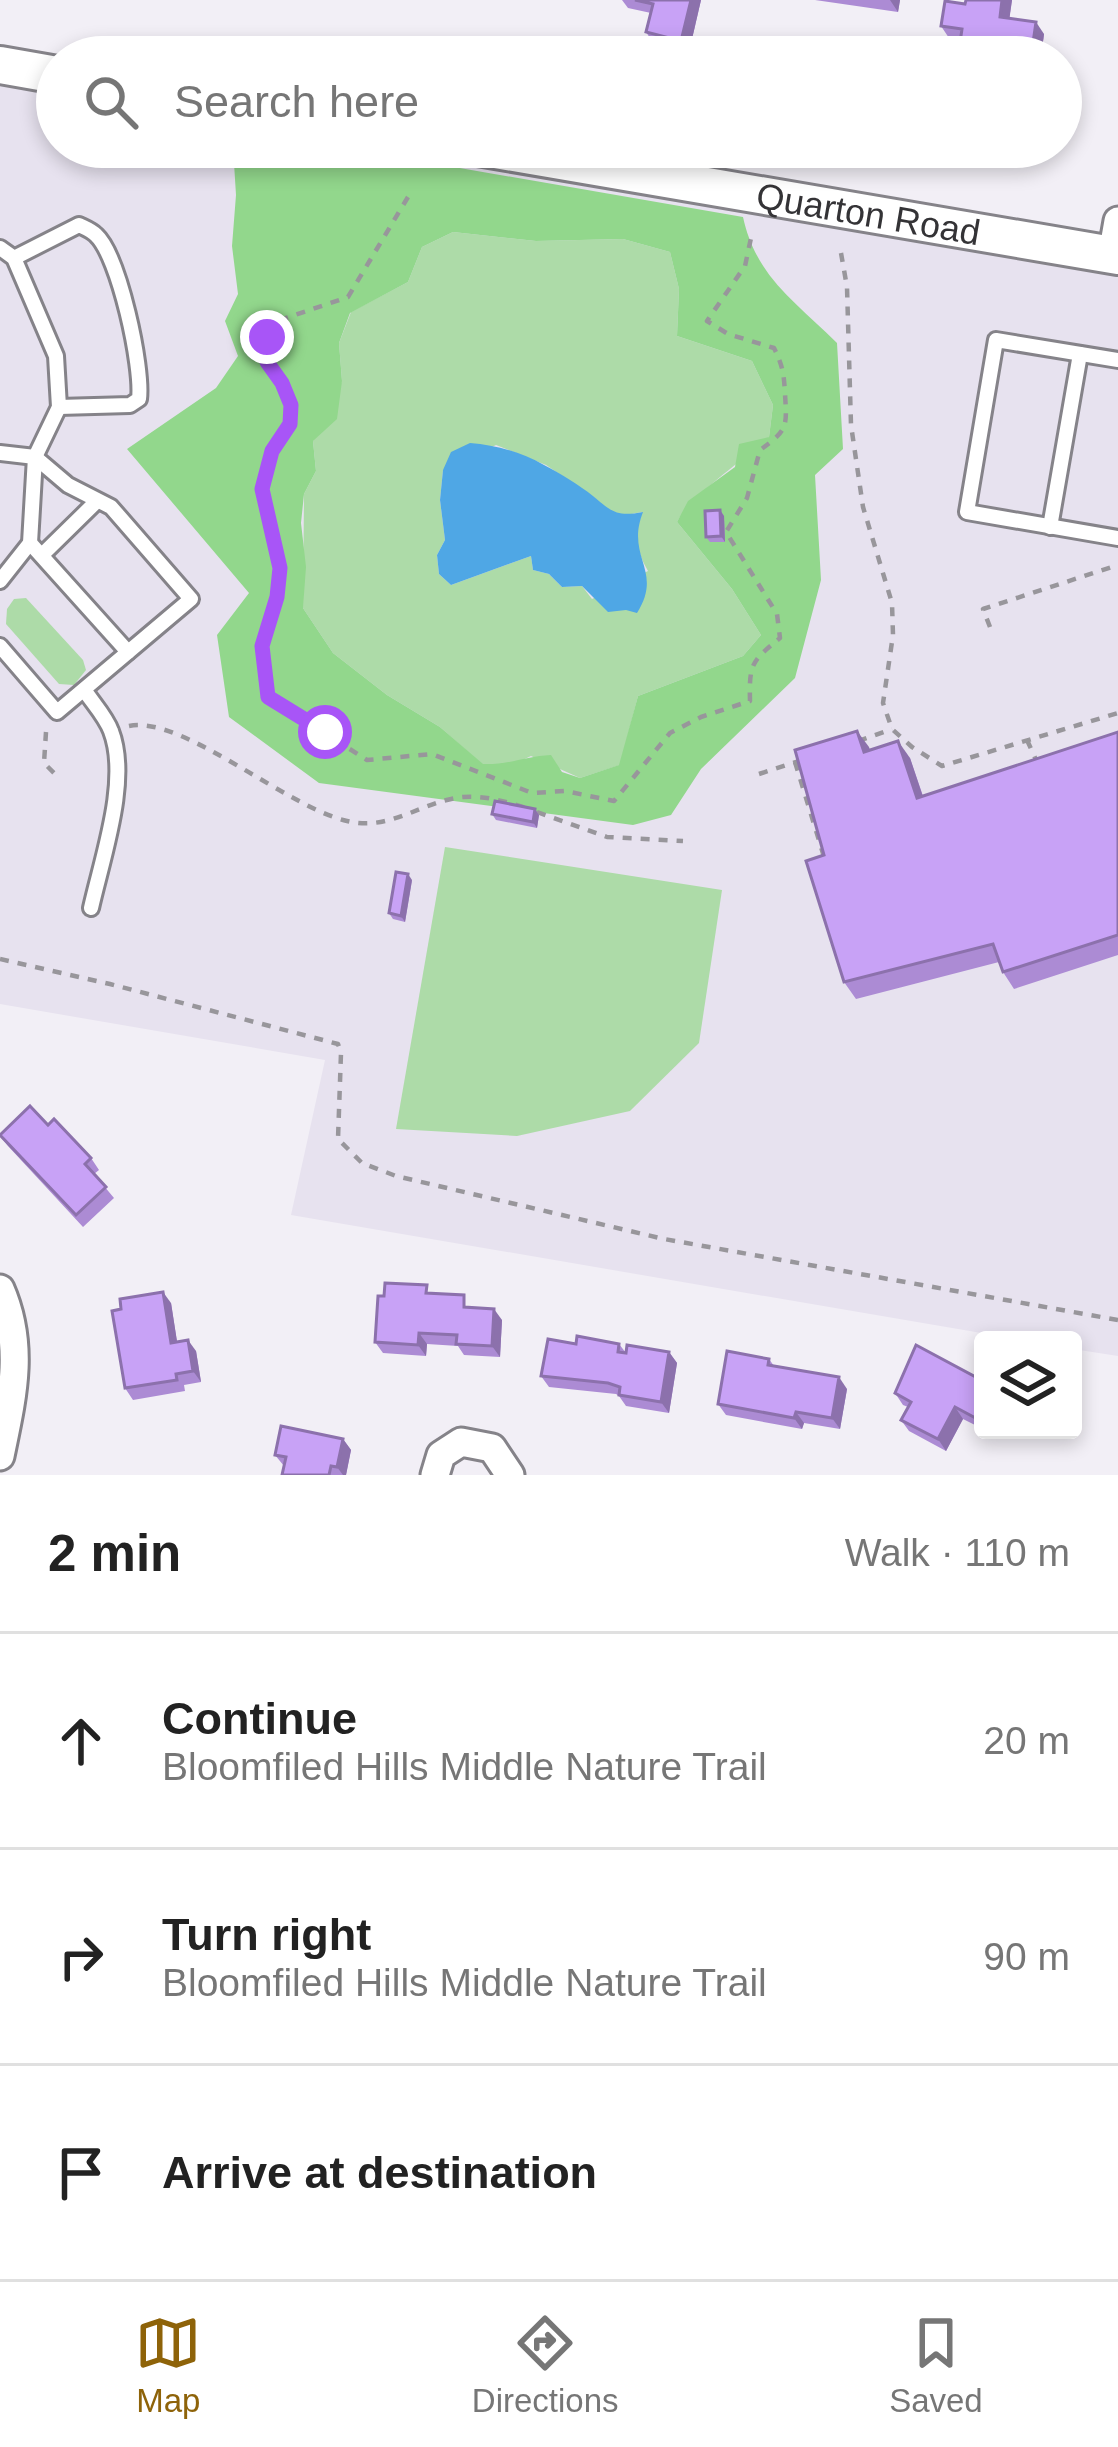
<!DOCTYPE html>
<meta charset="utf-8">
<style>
:root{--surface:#fff;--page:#f6f6f6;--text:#222;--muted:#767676;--line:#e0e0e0;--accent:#8e6309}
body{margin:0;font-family:Arial,sans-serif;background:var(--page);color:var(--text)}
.controls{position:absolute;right:36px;bottom:36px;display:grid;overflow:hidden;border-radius:12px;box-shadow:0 6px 18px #0003}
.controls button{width:108px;height:108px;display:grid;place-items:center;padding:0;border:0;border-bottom:3px solid var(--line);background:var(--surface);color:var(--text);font:60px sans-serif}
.stop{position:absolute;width:36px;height:36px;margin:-27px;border:9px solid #a855f7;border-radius:50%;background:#fff}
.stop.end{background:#a855f7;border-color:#fff;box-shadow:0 3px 12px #0008}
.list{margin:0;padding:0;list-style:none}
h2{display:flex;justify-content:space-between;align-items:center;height:156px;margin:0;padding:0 48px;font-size:51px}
h2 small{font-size:39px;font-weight:400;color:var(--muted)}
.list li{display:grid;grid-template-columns:78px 1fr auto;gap:36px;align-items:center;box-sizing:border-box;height:216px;padding:0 48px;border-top:3px solid var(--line)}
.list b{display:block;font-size:45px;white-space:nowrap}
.list p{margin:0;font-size:39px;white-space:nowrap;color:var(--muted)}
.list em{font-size:39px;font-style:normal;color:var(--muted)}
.icon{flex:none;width:66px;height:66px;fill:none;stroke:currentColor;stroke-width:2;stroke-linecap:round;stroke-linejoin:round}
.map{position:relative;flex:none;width:1118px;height:1475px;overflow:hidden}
.search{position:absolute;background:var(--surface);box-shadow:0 6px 18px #0003;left:36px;right:36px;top:36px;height:132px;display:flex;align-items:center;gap:30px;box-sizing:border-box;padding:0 42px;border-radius:66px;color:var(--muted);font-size:45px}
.sheet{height:804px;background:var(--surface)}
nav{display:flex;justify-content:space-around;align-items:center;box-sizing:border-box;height:168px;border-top:3px solid var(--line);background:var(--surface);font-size:33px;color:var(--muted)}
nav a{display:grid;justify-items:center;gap:6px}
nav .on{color:var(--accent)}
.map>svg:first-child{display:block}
.built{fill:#e7e2ef}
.green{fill:#addba8;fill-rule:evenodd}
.forest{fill:#92d78c;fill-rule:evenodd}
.water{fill:#4fa7e5}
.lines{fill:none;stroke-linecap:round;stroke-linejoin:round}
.lane-casing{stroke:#858389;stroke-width:20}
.street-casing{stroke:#858389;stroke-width:33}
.secondary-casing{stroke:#858389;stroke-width:42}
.path{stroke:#98969b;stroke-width:4.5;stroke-dasharray:9 9;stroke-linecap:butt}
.lane{stroke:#fff;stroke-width:14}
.street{stroke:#fff;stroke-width:27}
.secondary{stroke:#fff;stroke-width:36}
.wall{fill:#ac8bd4}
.shaded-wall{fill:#8c71ac}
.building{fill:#c8a2f6;stroke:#8c71ac;stroke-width:3}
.route{stroke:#a855f7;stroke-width:15}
.labels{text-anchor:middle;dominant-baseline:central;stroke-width:10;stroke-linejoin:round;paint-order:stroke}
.street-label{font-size:36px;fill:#343336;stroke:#fff}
</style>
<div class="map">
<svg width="1118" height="1475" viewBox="0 0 1118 1475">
<rect width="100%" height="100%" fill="#f2eff6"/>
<path class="built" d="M0,77L57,88V147H379L1118,275V1356L1073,1349V1340H1022L291,1215L325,1060L0,1004Z"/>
<g class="green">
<path d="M453,232L536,241L623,239L670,252L679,289L677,336L752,361L773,405L769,437C743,461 692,494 677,522L732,589L761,635L743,656L638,696L620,765L580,778L531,756L512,765H483L440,727L387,695L333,653L303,608L304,494L316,471L313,441L342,381L339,343L351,312L408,282L422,247ZM496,445L546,465L595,498L602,508L621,516L642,512C634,536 636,550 648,571L592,599L582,586L562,587L549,574L533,570L531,556L451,585L439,574L437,555L445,540L440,500L443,470Z"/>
<path d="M26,598L83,660L86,670L74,685L59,684L6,624L7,609L14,599Z"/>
<path d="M445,847L722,890L699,1043L630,1111L517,1136L396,1129Z"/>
</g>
<path class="forest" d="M233,147H339L743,217C756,277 795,301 837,343L843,449L815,475L821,580L795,678L701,769L671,815L633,825L319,783L229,717L217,635L249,593L127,449L216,388L238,356L225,321L238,294L232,246L236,195ZM453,232L536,241L623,239L670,252L679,289L677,336L752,361L773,405L769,437L739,444L735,467L688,501L677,522L732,589L761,635L743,656L638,696L619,765L580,778L562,772L551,755C525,756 510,765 483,764L440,727L387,695L333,653L303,608L306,567L301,523L304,494L316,471L313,441L337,419L342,381L339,343L350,313L408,282L422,247Z"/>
<path class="water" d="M470,443C496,445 521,452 544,465C560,473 579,485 593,496C612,512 617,517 643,512C625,558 664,570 637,613L626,610L608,612L582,586L562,587L549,574L533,570L531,556L451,585L439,574L437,555L445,540L440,500L443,470L451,452Z"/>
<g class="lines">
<defs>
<g id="lane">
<path d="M0,248L14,258L56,356L59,407L35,457L0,453"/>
<path d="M14,258L79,225C85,228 91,230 96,235C119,256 143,367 139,399L130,405L59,407"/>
<path d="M1118,360L996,340L967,512L1118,538"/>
<path d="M1050,527L1080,354"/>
<path d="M30,543L128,652"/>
<path d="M43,554L97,501"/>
<path d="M0,581L30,543L35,457"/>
<path d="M0,646L57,712L191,599L111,507L68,485L35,457"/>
<path d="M85,691C93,703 106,717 111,731C130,780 102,858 91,908"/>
</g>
<g id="street">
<path d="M1112,255L1118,221"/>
<path d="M0,1289C25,1346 12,1398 0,1456"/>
<path d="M435,1475L441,1455L461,1442L492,1448L510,1475"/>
</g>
<g id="secondary">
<path d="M0,65L57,75"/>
<path id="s1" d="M478,147L1118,256"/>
</g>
</defs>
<use href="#lane" class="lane-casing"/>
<use href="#street" class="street-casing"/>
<use href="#secondary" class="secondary-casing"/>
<g class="path">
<path d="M408,197L348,297L286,318L267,337V362L282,383L291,405L290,424L272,451L262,489L280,568L277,597L262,645L268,697L367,760L432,754L532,793L565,791L614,801L670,733L701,717L750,701C749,663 752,661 780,638L777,614L726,532L747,498L760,450C788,430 787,427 785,394C784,375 783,366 774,348L728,334L707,321L745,266L751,238"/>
<path d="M841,253L847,287L851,425L863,507L892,603L893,635L883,703L892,729L912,747L942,766L1118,713"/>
<path d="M990,627L983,609L1118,565"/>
<path d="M129,726C182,715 286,807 347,821C390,832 422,801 463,797C484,795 507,802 526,808"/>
<path d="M46,732L44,763L56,775"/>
<path d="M1027,740L1037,762"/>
<path d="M858,741L892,729"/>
<path d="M795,762L825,860"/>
<path d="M759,774L802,760"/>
<path d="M537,812L607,837L683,841"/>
<path d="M0,959L110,984L338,1044L341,1053L338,1139L362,1163L396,1176L664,1239L1118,1320"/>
</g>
<use href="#lane" class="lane"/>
<use href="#street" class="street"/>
<use href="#secondary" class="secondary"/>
</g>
<g class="wall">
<path d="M622,0H701L689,52L654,44L646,32L651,13L628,8Z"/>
<path d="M815,0H900L898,12Z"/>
<path d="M966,0H1012L1009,19L1044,34L1041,57H959L960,39L949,38L941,26L965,4Z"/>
<path d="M720,510L724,516L725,542H710L706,537Z"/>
<path d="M857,731L870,750L910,758L923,796L1118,732V955L1014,989L1003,972L999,962L856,999L844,982L824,855Z"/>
<path d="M535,809L539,815L537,828L496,820L492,814Z"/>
<path d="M412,880L405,922L393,919L389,913Z"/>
<path d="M48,1125L91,1158L99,1170L94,1174L114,1198L83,1227L8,1146L0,1136Z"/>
<path d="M432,1293L502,1320L500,1357L464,1355L458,1346L427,1344L426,1356L383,1353L375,1342Z"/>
<path d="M171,1303L177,1342L196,1351L201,1382L184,1385L185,1391L133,1400L125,1388Z"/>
<path d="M576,1344H619L626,1353L669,1352L677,1363L669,1413L626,1406L619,1396L616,1394L549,1387L541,1376Z"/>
<path d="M769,1359L774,1366L847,1389L840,1429L804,1423L802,1429L726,1415L718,1404Z"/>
<path d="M983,1381V1429L963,1419L946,1451L909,1431L901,1420L908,1407L903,1405L895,1393Z"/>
<path d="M343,1439L351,1450L346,1475H282L284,1466L275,1455Z"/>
</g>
<g class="shaded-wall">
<path d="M691,0H701L689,52L681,41Z"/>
<path d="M890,0H900L898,12Z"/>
<path d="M1002,0H1012L1008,29L1000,17Z"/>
<path d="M1036,22L1044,34L1041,57H1031Z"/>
<path d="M720,510L724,516L725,542L721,536Z"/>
<path d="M857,731L869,747L876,769L864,752Z"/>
<path d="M898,741L910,758L929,815L917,798Z"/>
<path d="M535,809L539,815L537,828L533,822Z"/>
<path d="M408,874L412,880L405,922L401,916Z"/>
<path d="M163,1292L171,1303L179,1354L171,1343Z"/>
<path d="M494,1309L502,1320L500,1357L492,1346Z"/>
<path d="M419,1333L427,1344L426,1356L418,1345Z"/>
<path d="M188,1340L196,1351L201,1382L193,1371Z"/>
<path d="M669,1352L677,1363L669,1413L661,1402Z"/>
<path d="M839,1377L847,1389L840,1429L832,1418Z"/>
<path d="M955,1407L963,1419L946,1451L938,1439Z"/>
<path d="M796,1412L804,1423L802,1429L794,1418Z"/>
<path d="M343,1439L351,1450L346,1475H343L337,1467Z"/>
</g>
<g class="building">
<path d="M635,0H691L681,41L646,32L653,4Z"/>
<path d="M966,0H1002L1000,17L1036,22L1031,57L958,56L962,29L941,26L945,1L965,4Z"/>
<path d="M720,510L721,536L706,537L705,511Z"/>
<path d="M857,731L864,752L898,741L917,798L1118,732V935L1003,972L993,944L844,982L806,861L824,855L795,750Z"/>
<path d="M495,801L535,809L533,822L492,814Z"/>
<path d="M396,872L408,874L401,916L389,913Z"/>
<path d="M30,1106L48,1125L54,1119L91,1158L85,1164L106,1187L76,1215L0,1135Z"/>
<path d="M385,1283L427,1285L426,1293L464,1295V1307L494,1309L492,1346L456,1344L457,1335L419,1333L418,1345L375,1342L378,1296H384Z"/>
<path d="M163,1292L171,1343L188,1340L193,1371L176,1374L177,1380L125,1388L112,1311L121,1309L120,1299Z"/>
<path d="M577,1336L619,1344L618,1352L626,1353L627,1345L669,1352L661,1402L619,1395L620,1387L608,1383L541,1376L548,1339L576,1344Z"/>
<path d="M916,1345L983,1381V1422L955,1407L938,1439L901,1420L911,1402L895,1393Z"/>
<path d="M727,1351L769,1359L768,1365L839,1377L832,1418L796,1412L794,1418L718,1404Z"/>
<path d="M281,1426L343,1439L337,1467L331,1466L329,1475H282L286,1457L275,1455Z"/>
</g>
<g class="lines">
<path class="route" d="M267,337V362L282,383L291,405L290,424L272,451L262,489L280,568L277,597L262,646L268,697L325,732"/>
</g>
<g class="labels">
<g class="street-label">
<text stroke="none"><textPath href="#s1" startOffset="396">Quarton Road</textPath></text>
</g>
</g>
</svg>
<div class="controls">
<button><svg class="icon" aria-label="layers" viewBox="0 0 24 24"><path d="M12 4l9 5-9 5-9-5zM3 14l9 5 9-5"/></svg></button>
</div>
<div class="stop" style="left:325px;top:732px"></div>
<div class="stop end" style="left:267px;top:337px"></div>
<div class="search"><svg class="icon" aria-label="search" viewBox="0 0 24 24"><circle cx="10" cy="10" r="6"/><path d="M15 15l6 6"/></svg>Search here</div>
</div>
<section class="sheet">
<h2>2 min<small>Walk · 110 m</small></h2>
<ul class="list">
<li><svg class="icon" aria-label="ahead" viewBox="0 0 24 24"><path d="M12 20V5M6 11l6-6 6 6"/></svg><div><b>Continue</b><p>Bloomfiled Hills Middle Nature Trail</p></div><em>20 m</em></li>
<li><svg class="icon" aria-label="right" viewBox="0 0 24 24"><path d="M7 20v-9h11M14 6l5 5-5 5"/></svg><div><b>Turn right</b><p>Bloomfiled Hills Middle Nature Trail</p></div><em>90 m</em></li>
<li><svg class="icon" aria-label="arrive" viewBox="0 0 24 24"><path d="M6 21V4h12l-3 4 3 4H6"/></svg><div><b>Arrive at destination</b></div></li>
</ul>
</section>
<nav>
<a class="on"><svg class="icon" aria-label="map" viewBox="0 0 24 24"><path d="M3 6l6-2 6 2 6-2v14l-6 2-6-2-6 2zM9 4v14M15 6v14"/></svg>Map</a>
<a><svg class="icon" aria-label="directions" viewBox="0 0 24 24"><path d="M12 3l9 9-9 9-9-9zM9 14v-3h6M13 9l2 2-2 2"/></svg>Directions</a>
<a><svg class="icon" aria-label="saved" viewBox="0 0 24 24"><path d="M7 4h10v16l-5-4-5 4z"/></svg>Saved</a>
</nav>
